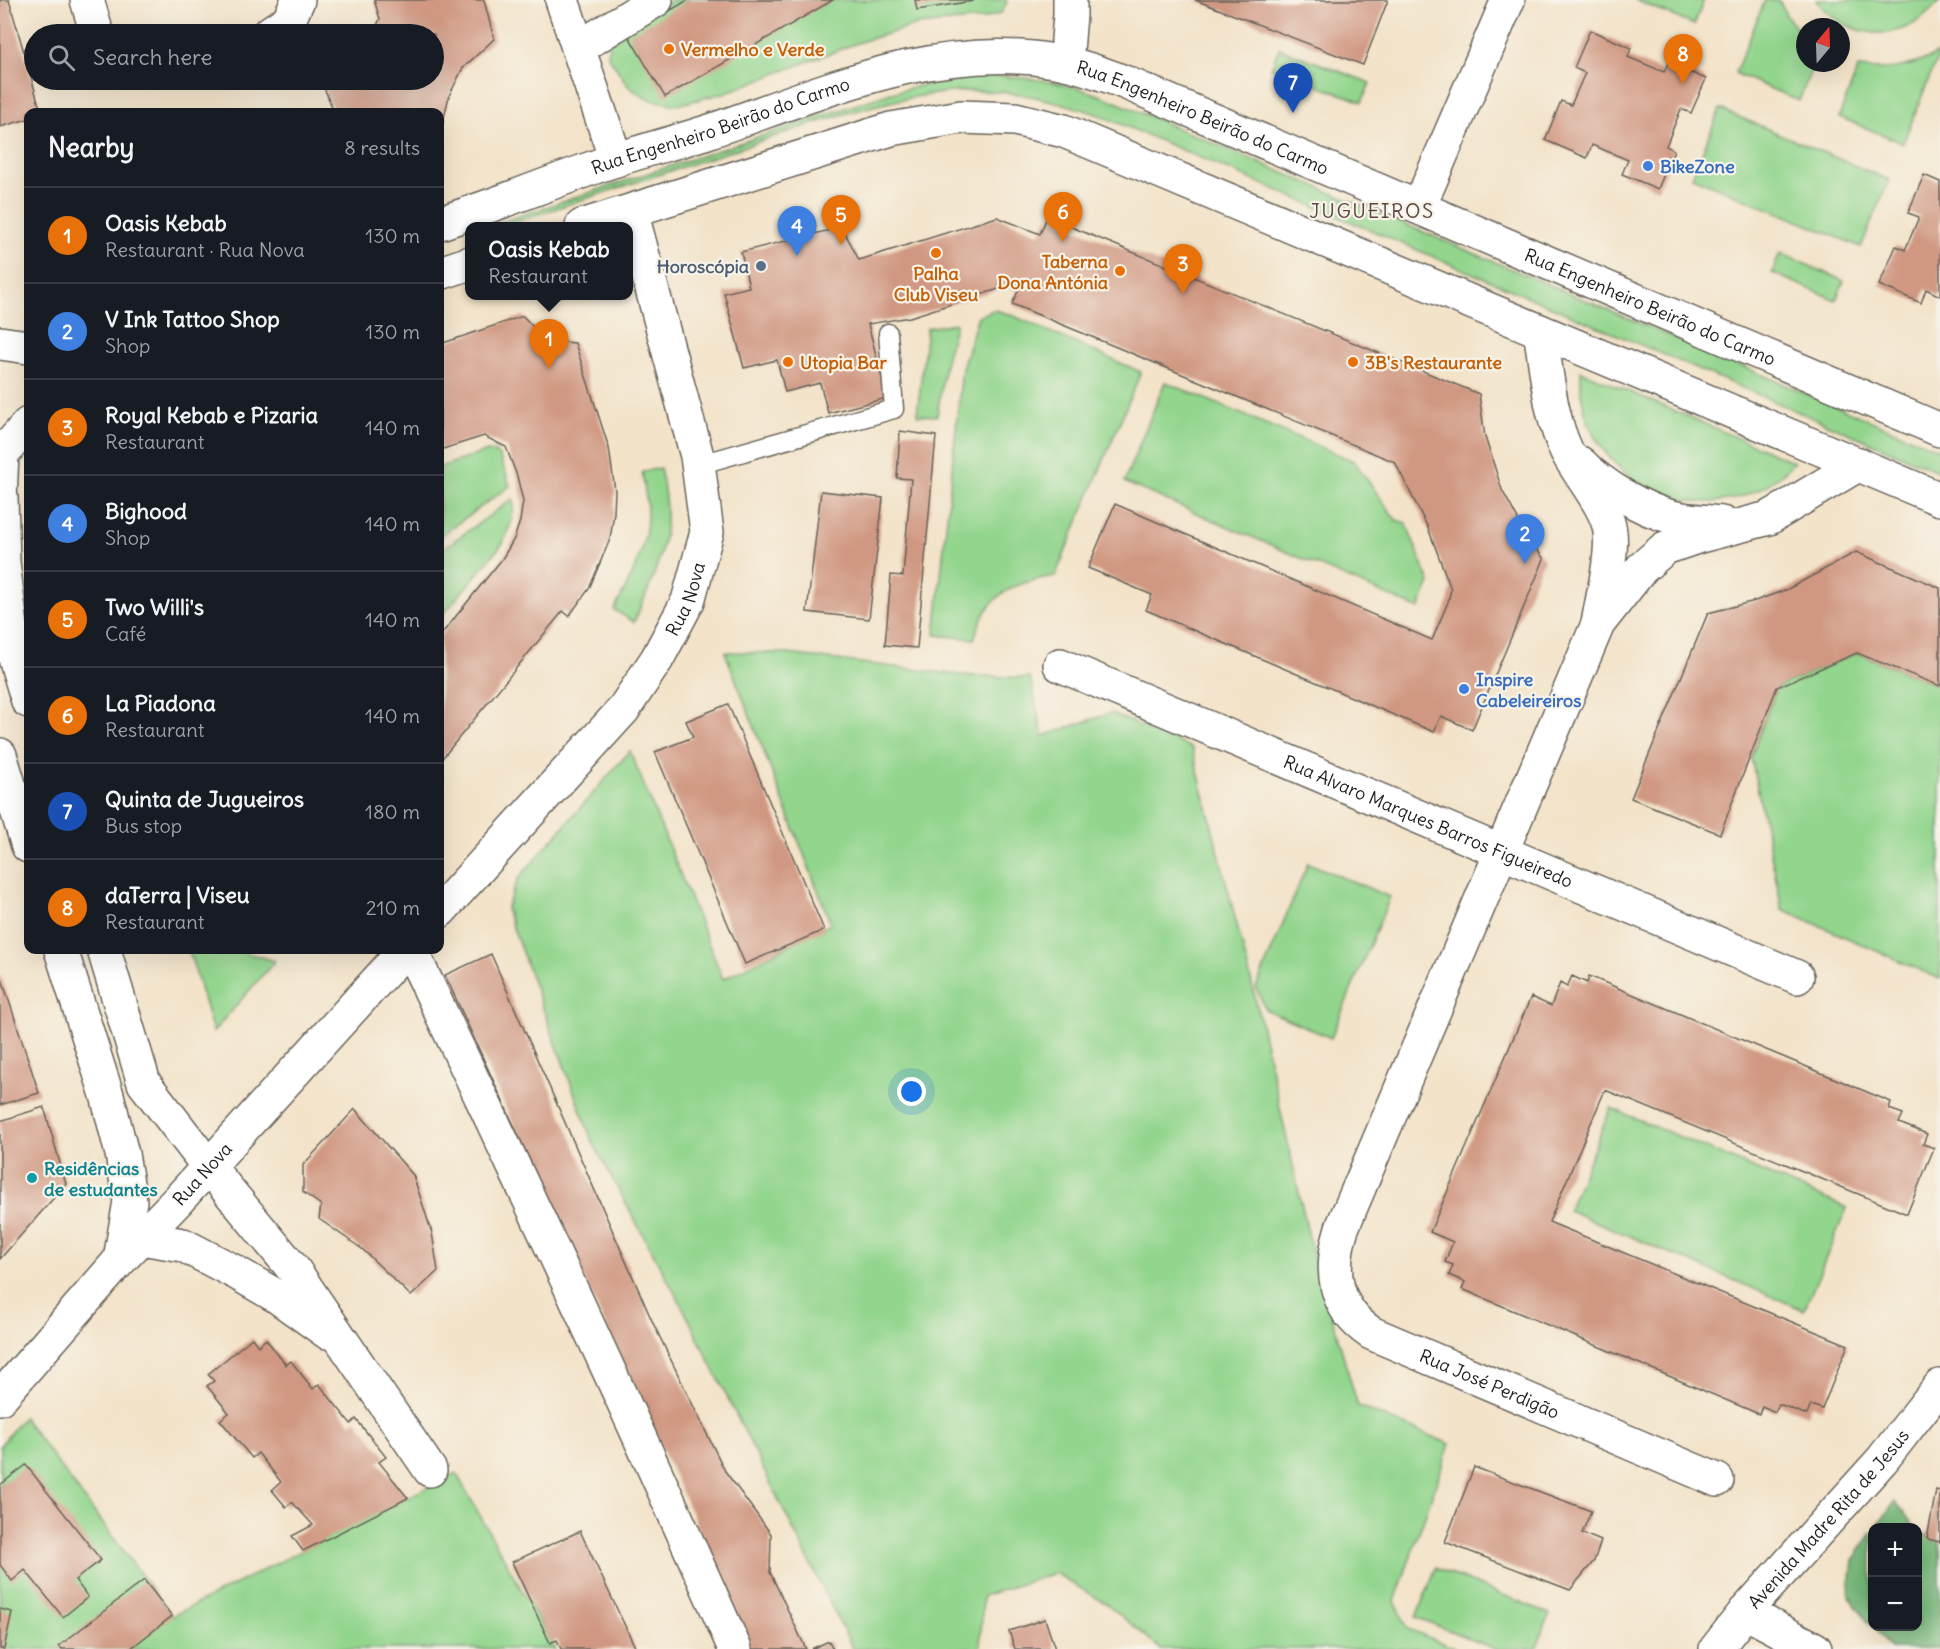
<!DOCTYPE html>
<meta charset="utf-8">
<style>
:root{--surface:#171b24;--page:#242831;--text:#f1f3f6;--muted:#9ea1a6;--line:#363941;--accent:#7c3aed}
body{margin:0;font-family:Delius,sans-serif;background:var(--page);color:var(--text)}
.controls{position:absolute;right:18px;bottom:18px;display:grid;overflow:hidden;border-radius:12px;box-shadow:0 6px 24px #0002}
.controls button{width:54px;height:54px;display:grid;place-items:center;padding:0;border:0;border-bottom:2px solid var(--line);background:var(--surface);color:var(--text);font:30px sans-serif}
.compass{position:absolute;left:1796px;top:18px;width:54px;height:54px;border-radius:50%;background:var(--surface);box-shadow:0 6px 24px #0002;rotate:19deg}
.you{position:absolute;left:912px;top:1092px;width:21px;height:21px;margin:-15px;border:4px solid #fff;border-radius:50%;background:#1a73e8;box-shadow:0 0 0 9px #1a73e833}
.badge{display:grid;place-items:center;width:39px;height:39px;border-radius:50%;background:var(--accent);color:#fff;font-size:20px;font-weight:700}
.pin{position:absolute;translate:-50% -50px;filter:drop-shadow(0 2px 3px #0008)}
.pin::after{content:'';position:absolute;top:32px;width:21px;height:18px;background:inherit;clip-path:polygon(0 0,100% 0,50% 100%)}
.popup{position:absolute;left:465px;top:222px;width:168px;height:78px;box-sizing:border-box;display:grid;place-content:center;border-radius:12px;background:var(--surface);filter:drop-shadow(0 2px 4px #0005);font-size:20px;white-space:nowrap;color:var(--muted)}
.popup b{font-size:22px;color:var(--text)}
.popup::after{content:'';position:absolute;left:50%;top:100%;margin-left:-12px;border:12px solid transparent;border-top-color:var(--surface)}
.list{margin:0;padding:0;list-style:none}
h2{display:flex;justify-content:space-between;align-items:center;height:78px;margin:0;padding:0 24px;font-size:26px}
h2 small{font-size:20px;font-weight:400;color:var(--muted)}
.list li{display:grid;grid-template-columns:39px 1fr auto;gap:18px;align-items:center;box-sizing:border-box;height:96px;padding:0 24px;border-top:2px solid var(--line)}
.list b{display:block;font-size:22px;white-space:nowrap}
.list p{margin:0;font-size:20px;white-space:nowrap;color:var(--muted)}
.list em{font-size:20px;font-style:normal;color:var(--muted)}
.icon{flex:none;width:33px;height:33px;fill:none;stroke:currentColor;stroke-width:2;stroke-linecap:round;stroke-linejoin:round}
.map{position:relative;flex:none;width:1940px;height:1649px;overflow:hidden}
.search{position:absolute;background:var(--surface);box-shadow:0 6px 24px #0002;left:24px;top:24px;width:420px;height:66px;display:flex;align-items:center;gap:15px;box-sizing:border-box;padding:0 21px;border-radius:33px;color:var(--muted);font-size:22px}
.panel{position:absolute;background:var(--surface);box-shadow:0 6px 24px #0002;left:24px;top:108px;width:420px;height:846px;border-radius:12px}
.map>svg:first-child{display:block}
.green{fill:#92d58d;stroke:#577854;stroke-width:1.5}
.forest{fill:#75b678;stroke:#48694a;stroke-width:1.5}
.building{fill:#d09882}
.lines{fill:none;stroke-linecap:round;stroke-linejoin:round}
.service-casing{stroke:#676259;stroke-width:21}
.minor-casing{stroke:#676259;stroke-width:36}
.tertiary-casing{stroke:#676259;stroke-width:36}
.service{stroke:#fff;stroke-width:18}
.minor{stroke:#fff;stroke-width:33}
.tertiary{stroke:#fff;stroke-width:33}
.food-dot{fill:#e8710a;stroke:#f7f3e8;stroke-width:2}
.shop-dot{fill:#3f7fe0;stroke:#f7f3e8;stroke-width:2}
.service-dot{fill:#5c6f8a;stroke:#f7f3e8;stroke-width:2}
.culture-dot{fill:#0f9aa8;stroke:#f7f3e8;stroke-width:2}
.labels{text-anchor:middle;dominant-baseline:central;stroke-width:4.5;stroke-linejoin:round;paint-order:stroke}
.food-label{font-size:18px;font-weight:bold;fill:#c56008;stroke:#f7f3e8;text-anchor:start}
.street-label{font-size:18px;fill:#1c1c1c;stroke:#f7f3e8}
.shop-label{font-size:18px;font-weight:bold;fill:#366cbe;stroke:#f7f3e8;text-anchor:start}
.service-label{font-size:18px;font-weight:bold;fill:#4e5e75;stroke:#f7f3e8;text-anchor:end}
.culture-label{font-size:18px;font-weight:bold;fill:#0d838f;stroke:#f7f3e8;text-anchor:start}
.neighbourhood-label{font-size:20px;letter-spacing:1.5px;fill:#5b4740;stroke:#f7f3e8}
</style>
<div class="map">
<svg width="1940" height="1649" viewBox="0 0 1940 1649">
<rect width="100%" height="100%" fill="#f7f3e8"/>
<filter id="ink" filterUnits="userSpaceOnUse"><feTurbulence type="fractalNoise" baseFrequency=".0167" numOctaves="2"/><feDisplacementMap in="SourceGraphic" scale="12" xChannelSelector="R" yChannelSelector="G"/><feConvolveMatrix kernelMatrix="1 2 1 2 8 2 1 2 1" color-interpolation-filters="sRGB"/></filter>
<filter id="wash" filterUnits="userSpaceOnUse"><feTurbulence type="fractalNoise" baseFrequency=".008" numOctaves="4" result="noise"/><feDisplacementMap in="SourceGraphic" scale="24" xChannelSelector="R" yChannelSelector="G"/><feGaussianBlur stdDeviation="1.35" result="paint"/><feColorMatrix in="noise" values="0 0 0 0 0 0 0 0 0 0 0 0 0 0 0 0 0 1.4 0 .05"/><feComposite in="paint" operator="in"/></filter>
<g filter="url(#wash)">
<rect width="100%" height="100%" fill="#f3e3c9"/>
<g class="green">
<path d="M672,0H1006L1007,2L1001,13L983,19L917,25L860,42L727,92L678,105L647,99L629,87L608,56L609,41Z"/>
<path d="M1635,0H1704L1694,25Z"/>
<path d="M1765,0H1779L1786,15L1805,39V63H1814L1799,101L1735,73Z"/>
<path d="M1816,0H1940V1C1930,11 1920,22 1907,27C1874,42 1837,27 1816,0Z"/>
<path d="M1279,48L1370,83L1362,102L1271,68Z"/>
<path d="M1940,52L1903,143L1839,117L1858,68C1888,71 1914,68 1940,52Z"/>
<path d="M987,76C1028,76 1066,82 1104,97L1940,450V472L1097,114C1057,101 1015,90 973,91C895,93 822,121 749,145C667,172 585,199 503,226H489L888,94C921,85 953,77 987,76Z"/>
<path d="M1720,109L1889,180L1861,247L1692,177Z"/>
<path d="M1780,253L1844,281L1836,300L1772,273Z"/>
<path d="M994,310L1009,314L1141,372L1055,576C1011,583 987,594 974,639L935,635L962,369L978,316Z"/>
<path d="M956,323L945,364L937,416L917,415L927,328Z"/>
<path d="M1581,371L1794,462C1718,548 1573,484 1581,371Z"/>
<path d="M1165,382L1354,461L1396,520L1406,523L1430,583L1419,609L1124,482Z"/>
<path d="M488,451L495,452L500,457L510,486L440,536V467Z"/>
<path d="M660,468C664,486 667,505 666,524C663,558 648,591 634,622L614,610C629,582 646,551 647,518C648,503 644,487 642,472Z"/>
<path d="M513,499L514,506L512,520L503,543L440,618V551Z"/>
<path d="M725,652L780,653L960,675L1030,678L1043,736L1111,713L1192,748L1254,992L1310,1242L1358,1406L1450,1444L1395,1601L1408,1629L1457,1649H1161L1107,1604L1055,1573L983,1596L980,1649H853L684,1310L592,1141L506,909L518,879L630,751L723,979L831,924Z"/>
<path d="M1857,653L1940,686V979L1782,909L1751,757L1777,687Z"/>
<path d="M1308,863L1390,897L1331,1038L1266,1010L1256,988Z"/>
<path d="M189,950H237L275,961L213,1032Z"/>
<path d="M1611,1108L1847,1208L1804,1310L1568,1210Z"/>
<path d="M23,1417L172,1616L456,1473L555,1649H0V1446Z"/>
<path d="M1436,1568L1550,1614L1536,1649H1495L1416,1617Z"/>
</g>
<g class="forest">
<path d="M1895,1501L1915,1527H1876Z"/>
<path d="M1918,1531L1940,1542V1649H1891L1873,1627L1918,1626Z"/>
<path d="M1872,1533V1626L1849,1596L1853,1560Z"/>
</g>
<g id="blocks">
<g class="building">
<path d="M0,0H9L41,112H28V119L0,127Z"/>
<path d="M374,0H484L494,39L463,68L449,96L440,135V112H334L321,80H434V34H373L380,19Z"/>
<path d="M688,0H833L665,97L628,35Z"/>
<path d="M915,0H973V1L917,10Z"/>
<path d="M1195,0H1388L1363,65Z"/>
<path d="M1590,30L1631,48L1628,57L1664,72L1668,63L1706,79L1691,113L1681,109L1666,146L1674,150L1658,189L1622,174L1628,160L1592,145L1587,158L1545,140L1561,101L1571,105L1585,73L1574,68Z"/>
<path d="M1924,175L1940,182V296L1926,289L1921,303L1879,285L1896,246L1905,250L1919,217L1908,213Z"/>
<path d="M997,217L1040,234L1047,217L1479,394L1485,437L1502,490L1527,536L1544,559L1472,730L1441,716L1434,732L1146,610L1152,595L1088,568L1115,504L1432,640L1448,602L1451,589L1428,528L1395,462L1012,304L1018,291L1008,286L910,317L868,324L887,398L828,413L820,383L785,392L777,360L744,368L724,293L749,287L741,252L842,227L859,260Z"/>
<path d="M523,316L534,328L544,333L565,342L575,343L609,448L615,491L614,513L610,539L589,589L569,616L563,611L440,761V636L502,559L514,539L520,521L523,501L517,476L506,447L484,436L440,450V344Z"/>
<path d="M900,431L936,436L917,648L885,645L891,575L903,576L911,479L897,478Z"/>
<path d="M821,491L883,498L869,619L807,612Z"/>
<path d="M1856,552L1940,588V686L1857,653L1777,687L1720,834L1631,798L1708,613L1755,601L1788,589Z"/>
<path d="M728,704L824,930L745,964L655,752L693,737L686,721Z"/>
<path d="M491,954L653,1323L725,1471L771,1534L770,1572L806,1649H751L725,1593H728L445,975Z"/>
<path d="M0,973L39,1093L0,1105Z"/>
<path d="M1572,976L1587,983L1589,976L1891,1102L1889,1109L1903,1114L1899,1123L1927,1134L1923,1144L1934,1148L1907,1214L1605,1090L1549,1222L1848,1345L1822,1409L1811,1405L1807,1415L1779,1404L1775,1412L1762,1406L1759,1414L1462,1289L1465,1282L1449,1275L1453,1265L1445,1262L1453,1242L1430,1232L1531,997L1551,1006L1560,983L1567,987Z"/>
<path d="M44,1107L66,1184L0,1259V1121Z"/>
<path d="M355,1109L413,1175L432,1233L438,1271L411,1296L362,1249L319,1219L321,1205L303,1192V1165Z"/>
<path d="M252,1338L258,1346L266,1339L286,1365L291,1361L313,1389L319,1384L351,1424L356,1419L386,1457L379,1462L408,1498L303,1551L292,1536L313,1525L292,1502L286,1507L272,1490L281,1482L258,1453L252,1458L220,1420L229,1413L207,1386L214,1381L208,1374Z"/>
<path d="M26,1465L101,1560L75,1580L88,1597L63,1617L25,1570L12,1581L0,1565V1485Z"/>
<path d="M1474,1467L1591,1511L1582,1533L1601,1541L1594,1561L1570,1590L1445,1542Z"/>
<path d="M1936,1490L1940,1491V1542L1927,1539Z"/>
<path d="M580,1531L636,1649H561L557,1640L550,1643L512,1562Z"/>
<path d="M144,1580L172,1616L130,1649H62L59,1646Z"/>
<path d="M0,1609L12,1612L4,1649H0Z"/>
<path d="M1045,1619L1055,1649H1015L1009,1631Z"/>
<path d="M829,1641L833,1649H811Z"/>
</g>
</g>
</g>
<g filter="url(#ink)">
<use href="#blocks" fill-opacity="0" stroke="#676259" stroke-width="1.5"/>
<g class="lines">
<defs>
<path id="service" d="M698,465L894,409L888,333"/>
<g id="minor">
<path d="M87,0L97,34"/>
<path d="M562,0L616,160"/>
<path d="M268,34L289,20L298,0"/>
<path d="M578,48L656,0"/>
<path d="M1066,63L1070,15V0"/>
<path d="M1419,207L1508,0"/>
<path id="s1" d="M1540,331C1547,370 1549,415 1567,452C1578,474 1608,508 1610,532C1613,557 1602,598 1598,624L1342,1228C1329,1269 1333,1308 1371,1333L1717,1480"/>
<path d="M1580,463C1601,485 1643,510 1672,517C1688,521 1706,521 1722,523"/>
<path d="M1,497L3,562L15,658L28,701"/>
<path d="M1601,620L1642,568L1665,548L1700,536L1769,518L1859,464"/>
<path id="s2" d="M1060,665L1797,977"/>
<path d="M0,755L28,846"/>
<path id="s3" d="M440,911L623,710L657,659L688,601L707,532L697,456L631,211"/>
<path d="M61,950L107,1095L122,1154L130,1201L120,1260"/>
<path d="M104,950L144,1083L208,1166L294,1270L430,1470"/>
<path d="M411,950C522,1182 631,1414 735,1649"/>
<path d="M141,1238L183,1245L235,1272L278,1297L327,1332"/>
<path id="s4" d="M0,1398L120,1260L178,1200L405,950"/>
<path d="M1745,1612L1815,1649"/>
</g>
<g id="tertiary">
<path id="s5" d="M440,223C499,204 556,180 615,160C645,150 676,142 707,132C819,94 933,40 1055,61C1079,65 1101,73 1124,82L1940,430"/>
<path d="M582,226L891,129L961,117L1015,119L1064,131L1940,499"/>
<path d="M440,273L470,263"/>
<path d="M0,343L28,347"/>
<path d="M0,447L2,454L0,498"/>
<path d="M2,454L28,424"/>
<path id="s6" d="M1716,1649L1745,1612L1882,1460L1940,1386"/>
</g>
</defs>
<use href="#service" class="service-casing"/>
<use href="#minor" class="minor-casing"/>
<use href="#tertiary" class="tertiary-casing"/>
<use href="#service" class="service"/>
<use href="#minor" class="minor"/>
<use href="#tertiary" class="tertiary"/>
</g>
</g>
<g class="food-dot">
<circle cx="669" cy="49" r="6"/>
<circle cx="936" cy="253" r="6"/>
<circle cx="1120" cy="271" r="6"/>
<circle cx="788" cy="362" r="6"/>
<circle cx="1353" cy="362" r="6"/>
</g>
<g class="shop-dot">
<circle cx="1648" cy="166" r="6"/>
<circle cx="1464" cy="689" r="6"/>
</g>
<circle class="service-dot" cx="761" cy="266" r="6"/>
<circle class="culture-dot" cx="32" cy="1178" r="6"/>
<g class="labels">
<g class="food-label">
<text x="681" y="49">Vermelho e Verde</text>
<text x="1108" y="261" text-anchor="end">Taberna<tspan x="1108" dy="21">Dona Antónia</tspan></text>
<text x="936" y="273" text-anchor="middle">Palha<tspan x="936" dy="21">Club Viseu</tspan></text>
<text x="800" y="362">Utopia Bar</text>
<text x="1365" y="362">3B's Restaurante</text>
</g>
<g class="street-label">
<text stroke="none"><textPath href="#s5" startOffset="800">Rua Engenheiro Beirão do Carmo</textPath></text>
<text stroke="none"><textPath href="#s5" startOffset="297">Rua Engenheiro Beirão do Carmo</textPath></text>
<text stroke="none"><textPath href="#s5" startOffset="1286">Rua Engenheiro Beirão do Carmo</textPath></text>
<text stroke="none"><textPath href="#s3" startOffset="400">Rua Nova</textPath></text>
<text stroke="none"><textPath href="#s2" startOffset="400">Rua Alvaro Marques Barros Figueiredo</textPath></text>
<text stroke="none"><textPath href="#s4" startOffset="302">Rua Nova</textPath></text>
<text stroke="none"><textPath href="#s1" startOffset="1212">Rua José Perdigão</textPath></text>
<text stroke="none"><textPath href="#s6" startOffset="172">Avenida Madre Rita de Jesus</textPath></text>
</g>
<g class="shop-label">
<text x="1660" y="166">BikeZone</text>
<text x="1476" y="679">Inspire<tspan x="1476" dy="21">Cabeleireiros</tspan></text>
</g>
<g class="service-label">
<text x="749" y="266">Horoscópia</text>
</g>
<g class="culture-label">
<text x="44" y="1168">Residências<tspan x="44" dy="21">de estudantes</tspan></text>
</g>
<g class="neighbourhood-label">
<text x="1372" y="210">JUGUEIROS</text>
</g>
</g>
</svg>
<div class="controls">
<button>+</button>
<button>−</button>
</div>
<svg class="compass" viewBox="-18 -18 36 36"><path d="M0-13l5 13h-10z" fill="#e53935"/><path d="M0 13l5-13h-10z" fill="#9ea1a6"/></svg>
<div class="you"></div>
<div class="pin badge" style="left:549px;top:369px;background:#e8710a">1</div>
<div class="popup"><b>Oasis Kebab</b>Restaurant</div>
<div class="pin badge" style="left:1525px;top:564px;background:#3f7fe0">2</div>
<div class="pin badge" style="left:1183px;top:294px;background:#e8710a">3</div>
<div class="pin badge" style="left:797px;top:256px;background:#3f7fe0">4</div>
<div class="pin badge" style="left:841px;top:245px;background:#e8710a">5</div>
<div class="pin badge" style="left:1063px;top:242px;background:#e8710a">6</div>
<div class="pin badge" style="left:1293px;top:113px;background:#1a4fb4">7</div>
<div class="pin badge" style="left:1683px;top:84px;background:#e8710a">8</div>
<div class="search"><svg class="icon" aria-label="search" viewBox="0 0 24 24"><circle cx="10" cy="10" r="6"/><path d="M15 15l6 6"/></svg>Search here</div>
<section class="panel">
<h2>Nearby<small>8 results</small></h2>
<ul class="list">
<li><span class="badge" style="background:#e8710a">1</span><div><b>Oasis Kebab</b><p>Restaurant · Rua Nova</p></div><em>130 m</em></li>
<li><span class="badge" style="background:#3f7fe0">2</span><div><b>V Ink Tattoo Shop</b><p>Shop</p></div><em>130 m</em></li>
<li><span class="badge" style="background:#e8710a">3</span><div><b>Royal Kebab e Pizaria</b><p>Restaurant</p></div><em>140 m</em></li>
<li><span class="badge" style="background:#3f7fe0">4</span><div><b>Bighood</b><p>Shop</p></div><em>140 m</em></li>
<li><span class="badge" style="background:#e8710a">5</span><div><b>Two Willi's</b><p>Café</p></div><em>140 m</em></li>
<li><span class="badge" style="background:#e8710a">6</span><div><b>La Piadona</b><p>Restaurant</p></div><em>140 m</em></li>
<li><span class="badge" style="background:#1a4fb4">7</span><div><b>Quinta de Jugueiros</b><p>Bus stop</p></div><em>180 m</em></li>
<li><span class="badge" style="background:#e8710a">8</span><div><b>daTerra | Viseu</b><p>Restaurant</p></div><em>210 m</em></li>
</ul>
</section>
</div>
